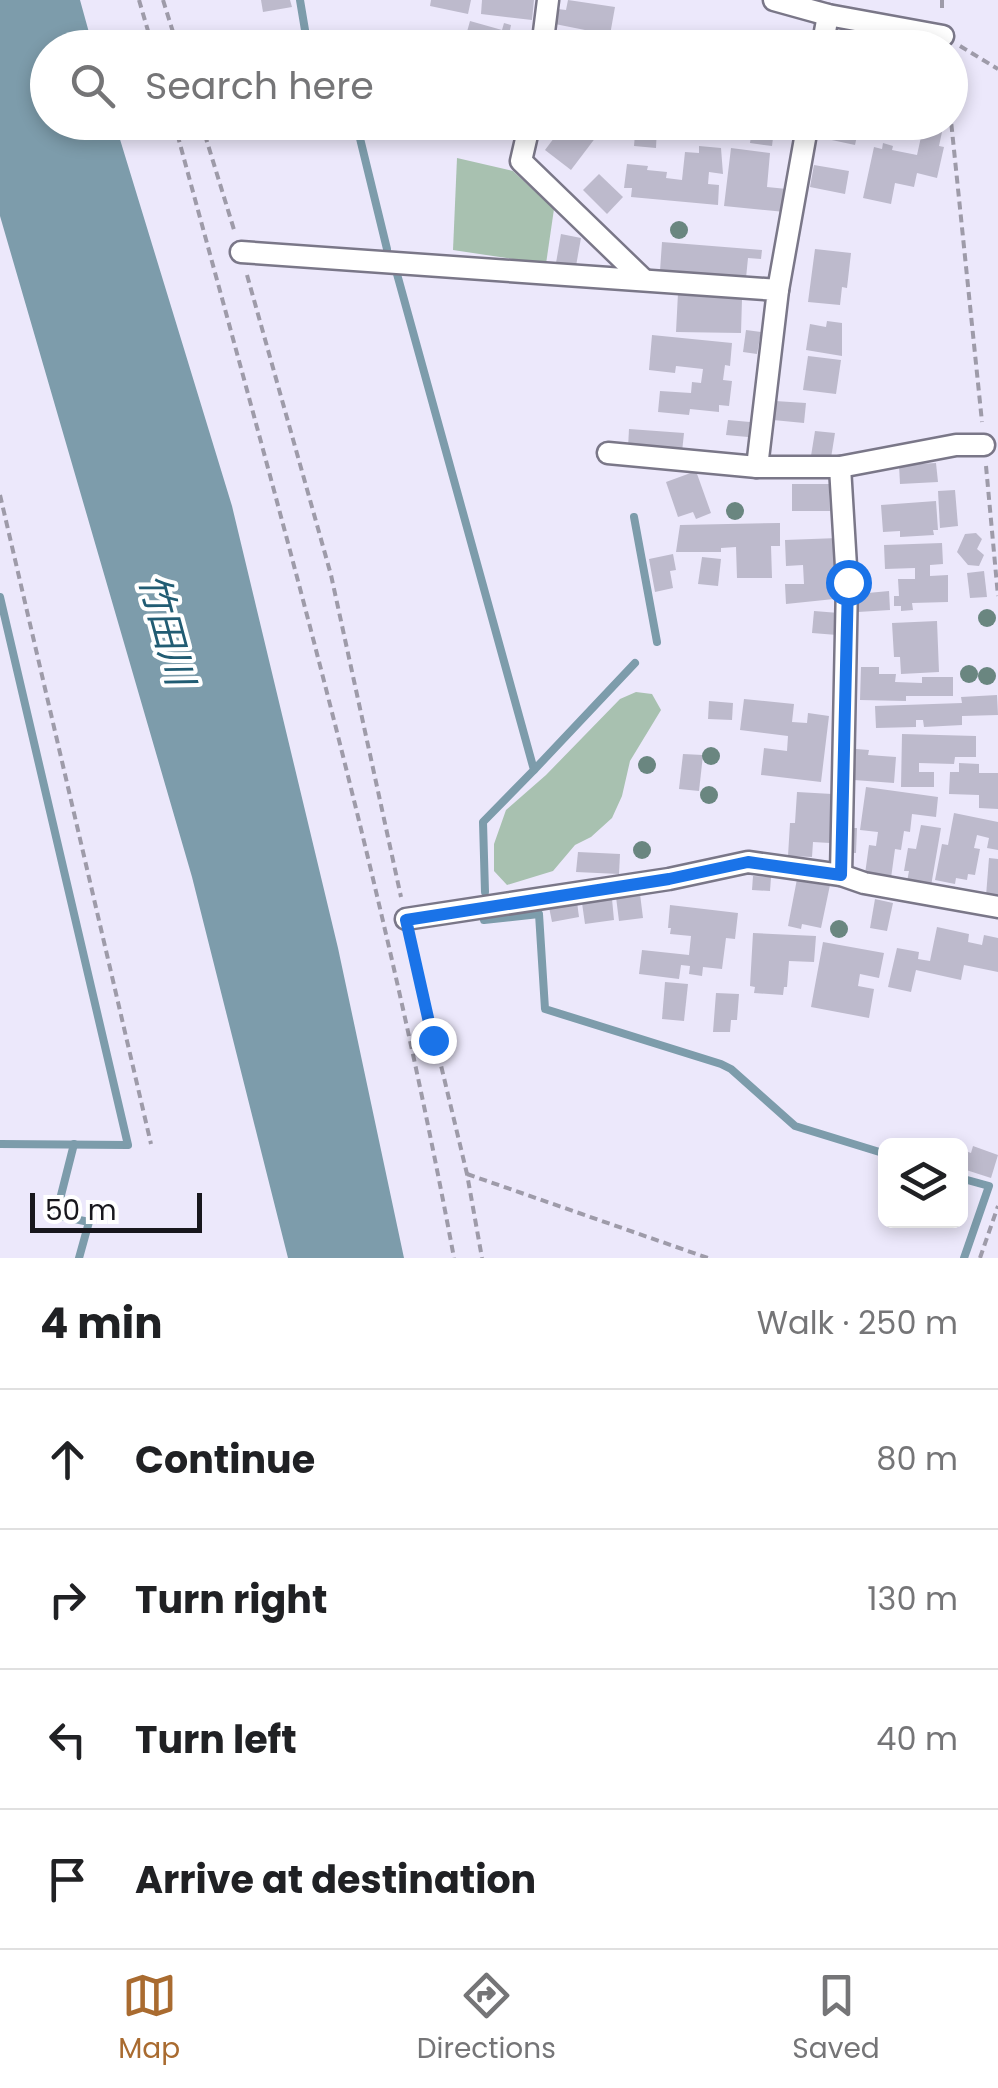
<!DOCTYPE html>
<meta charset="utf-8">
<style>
:root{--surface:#fff;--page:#f2f2f2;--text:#202124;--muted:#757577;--line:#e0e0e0;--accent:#a96b30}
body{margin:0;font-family:Poppins,"Noto Sans JP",sans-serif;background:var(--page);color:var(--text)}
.controls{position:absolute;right:30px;bottom:30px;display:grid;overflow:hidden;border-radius:15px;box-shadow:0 5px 15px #0003}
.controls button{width:90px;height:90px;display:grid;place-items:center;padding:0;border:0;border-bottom:2px solid var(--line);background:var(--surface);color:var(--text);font:50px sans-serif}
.scale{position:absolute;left:30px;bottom:25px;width:172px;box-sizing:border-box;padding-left:10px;border:5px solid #18171d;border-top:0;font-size:28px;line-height:35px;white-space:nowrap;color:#18171d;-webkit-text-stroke:8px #fff;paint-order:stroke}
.stop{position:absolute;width:30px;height:30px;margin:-22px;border:8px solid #1a73e8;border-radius:50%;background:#fff}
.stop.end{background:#1a73e8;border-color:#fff;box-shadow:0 2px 10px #0008}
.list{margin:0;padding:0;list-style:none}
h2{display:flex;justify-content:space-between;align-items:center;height:130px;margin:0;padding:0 40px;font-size:42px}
h2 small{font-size:32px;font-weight:400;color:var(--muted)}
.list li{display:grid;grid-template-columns:65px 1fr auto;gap:30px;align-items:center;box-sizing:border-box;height:140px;padding:0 40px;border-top:2px solid var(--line)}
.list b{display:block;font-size:38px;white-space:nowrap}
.list em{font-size:32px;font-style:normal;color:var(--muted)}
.icon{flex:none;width:55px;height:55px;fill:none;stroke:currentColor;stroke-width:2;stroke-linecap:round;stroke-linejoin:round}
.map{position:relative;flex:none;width:998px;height:1258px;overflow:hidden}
.search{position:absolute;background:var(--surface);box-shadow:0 5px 15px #0003;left:30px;right:30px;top:30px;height:110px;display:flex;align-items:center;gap:25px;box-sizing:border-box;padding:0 35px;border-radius:55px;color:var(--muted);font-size:38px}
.sheet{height:690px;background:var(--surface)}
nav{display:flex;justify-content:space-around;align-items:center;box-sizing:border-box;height:140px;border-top:2px solid var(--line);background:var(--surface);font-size:28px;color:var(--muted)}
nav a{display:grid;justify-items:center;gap:5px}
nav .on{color:var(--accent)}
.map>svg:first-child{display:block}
.green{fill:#a8c1b0}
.water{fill:#7d9cab}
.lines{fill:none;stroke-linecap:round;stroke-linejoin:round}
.stream{stroke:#7d9cab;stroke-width:8}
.building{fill:#bdbacc}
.street-casing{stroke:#7a7788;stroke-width:25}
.path{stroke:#9e9ba9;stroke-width:4;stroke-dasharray:8 5;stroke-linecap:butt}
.street{stroke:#fff;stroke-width:20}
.tree{fill:#6a8680}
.route{stroke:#1a73e8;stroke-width:12}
.labels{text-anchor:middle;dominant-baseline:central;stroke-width:8;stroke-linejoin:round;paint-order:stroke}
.water-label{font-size:38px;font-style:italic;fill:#215c73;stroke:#fff}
</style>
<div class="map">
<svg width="998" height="1258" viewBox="0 0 998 1258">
<rect width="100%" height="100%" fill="#ece8fb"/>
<g class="green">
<path d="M457,158L513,171L554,209L546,264L453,250Z"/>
<path d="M636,692L652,694L661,710L630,761L622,796L612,818L591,837L575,845L553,871L507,885L494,871V844L506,810L546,775L620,699Z"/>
</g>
<path class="water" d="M0,0H80L93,47L48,48V122L115,123L232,506L338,948L404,1258H288L192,877L0,216Z"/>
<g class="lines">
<g class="stream">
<path d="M300,0L308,48"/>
<path d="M356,122L387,249"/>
<path d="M397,274L534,770L483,822L485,892"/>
<path d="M634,517L657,642"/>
<path d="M0,597L128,1145L0,1144"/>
<path d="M534,770L635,663"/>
<path d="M484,920L539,914L545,1009L721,1064L731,1069L795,1126L886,1154"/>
<path d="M74,1144L56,1215L89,1222L79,1258"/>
<path d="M960,1178L989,1186L964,1258"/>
</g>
</g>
<g class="building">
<path d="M261,0H290L292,7L263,12Z"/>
<path d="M431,0H471L468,14L430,6Z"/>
<path d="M482,0H534L532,20L481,14Z"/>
<path d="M568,0L615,7L610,35L555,24L558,9L566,10Z"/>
<path d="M470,21L502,30L504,23L511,25L510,30L514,31L510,45L503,43L502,48L469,46L471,41L465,39Z"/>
<path d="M753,31L792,32L791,48H753Z"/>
<path d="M841,31L905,43L904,48H845L838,45Z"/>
<path d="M677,38L700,40L699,48H676Z"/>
<path d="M485,122H520L515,138L483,128Z"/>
<path d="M566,122H577L596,137L571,170L545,150Z"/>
<path d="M636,122H721L720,128L701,126L700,140L662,136L663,128L657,127L656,148L634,146Z"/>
<path d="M753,122H775L772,146L750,143Z"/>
<path d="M848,122L846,129L858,131L855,145L813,136L816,124Z"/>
<path d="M923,128L942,132L939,146L944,147L937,178L917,173L914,187L895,183L891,204L863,198L874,147L882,149L883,143L893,146L892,150L917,155Z"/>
<path d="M699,146L721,148L723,174L709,172L708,184L719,185L718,205L631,197L632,188H624L627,164L648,166L647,170L667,172L666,178L682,180L685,152L699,153Z"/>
<path d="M731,148L770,153L767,187L787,189L785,212L724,206Z"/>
<path d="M814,165L849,171L845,194L810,187Z"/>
<path d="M599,174L623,197L607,214L583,190Z"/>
<path d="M561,234L581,238L576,266L556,263Z"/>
<path d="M662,242L762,250L761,259L748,258L746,278L660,271Z"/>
<path d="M815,249L851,253L847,288L842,287L840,305L808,302Z"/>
<path d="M678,293L728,294V299H742L741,333L676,332Z"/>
<path d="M827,321L842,323V356L806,350L810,324L826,327Z"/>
<path d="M746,330L761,332L757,354L743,352Z"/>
<path d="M652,335L732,343L730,366L725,365L723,380L732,381L729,406L719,405V412L690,409L689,415L658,412L660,391L691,393L692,382L701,383L703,369L676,366L675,373L649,370Z"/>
<path d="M808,356L841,360L836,394L803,390Z"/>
<path d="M775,401L806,403L804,423L773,420Z"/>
<path d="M728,420L750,422L748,437L726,435Z"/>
<path d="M629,429L684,433L682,452L628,448Z"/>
<path d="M815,431L835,433L831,458L811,456Z"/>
<path d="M936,463L938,482L900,484L899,465Z"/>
<path d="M696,471L711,513L696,519L693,512L678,517L666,482Z"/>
<path d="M792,484H829L830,511H792Z"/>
<path d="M955,490L958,526L940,528L938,491Z"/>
<path d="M936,501L938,530H933L934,535L900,537V531L883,532L881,505Z"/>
<path d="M780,523V546H771L772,578H737L736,547L721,548V552H676L680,525Z"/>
<path d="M976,533L982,539L977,549L984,555L979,566L968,565L957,552L965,534Z"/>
<path d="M838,538L839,569L833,570L834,599L786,604L785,584H804L803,565L786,566L785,540Z"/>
<path d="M942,543L943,564L930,565V576L948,575V602L912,603L913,610L901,611V606H894V596H899L898,579H915V568L885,569L884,545Z"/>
<path d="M673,554L676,570L670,571L673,588L655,592L649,559Z"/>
<path d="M702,557L721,559L718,586L698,584Z"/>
<path d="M984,571L987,597L970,598L967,573Z"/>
<path d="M889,591L890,610L858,612L857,594Z"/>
<path d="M814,611L839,613L837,635L812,633Z"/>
<path d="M937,621L939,672L901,674L900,657H894L892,623Z"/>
<path d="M861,667H879V674H896L895,682L922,683V677H953V696H906V701L860,700Z"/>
<path d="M997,695L998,715L962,716V725L924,727L923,720H916V727L876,728L875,706L962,703L961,697Z"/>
<path d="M744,699L794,704L792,722L807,723L808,713L829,716L821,782L761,775L764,748L787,751L788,736L740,730Z"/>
<path d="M709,701L733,703L732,720L708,719Z"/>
<path d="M902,734L976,736V757H955L954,764L919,763V772H934V787H901Z"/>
<path d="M856,749L869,750L868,755L896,757L894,783L854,780Z"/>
<path d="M683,754L703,755L699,791L679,789Z"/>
<path d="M959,763L979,764V773H998V809L979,808V795L949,794L950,772H959Z"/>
<path d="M866,787L938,797L936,817L912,814L910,832L904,831L901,850L895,849L891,878L865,874L869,845L876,846L878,832L860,830Z"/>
<path d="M797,792L832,794L830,843L813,842L812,857L788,856L790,823H795Z"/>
<path d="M954,813L998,822V850L987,848L989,838L977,835L974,848L980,849L975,875L968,874L967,880L956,878L955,884L935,880L942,844L948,845Z"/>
<path d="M921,825L941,828L931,886L906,887L909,871H904L908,848L916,849Z"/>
<path d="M848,828H857L856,853H846Z"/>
<path d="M578,852L620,854L619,874L576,872Z"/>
<path d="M989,858L998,859V897L986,896Z"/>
<path d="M753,876L771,877L770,891L752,890Z"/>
<path d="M797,879L830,885L821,928L802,924L801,929L788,926Z"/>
<path d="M640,894L643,918L619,921L616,897Z"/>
<path d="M612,899L614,920L585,924L582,903Z"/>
<path d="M875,899L893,903L887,931L870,928Z"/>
<path d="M577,902L579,917L552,922L549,907Z"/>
<path d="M670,905L738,913L735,939L726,938L722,969L703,967L702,976L689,974L690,966L681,965L679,979L639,974L642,950L689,955L691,936L670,934L671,928H668Z"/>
<path d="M937,927L969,934L968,942L982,945L984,935L998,938V972L964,965L961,980L916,970L911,992L888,987L897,948L919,952L918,959L930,961Z"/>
<path d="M753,933L816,936L814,962L789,961L787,987H784L783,995L754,993L755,987L750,986Z"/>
<path d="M823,942L884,953L879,978L860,974L858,986L874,989L869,1018L811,1007Z"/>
<path d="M665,982L688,984L684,1021L662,1019Z"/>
<path d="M716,993L739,994L737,1020H731L730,1032H713Z"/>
<path d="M973,1146L998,1155L991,1178L960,1168V1149L971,1153Z"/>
</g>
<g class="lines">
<defs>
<g id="street">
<path d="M774,0L828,15L943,36"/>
<path d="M542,48L548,0"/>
<path d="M822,48L828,15"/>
<path d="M530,122L521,161L643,279"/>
<path d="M241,252L778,290L757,467H840L956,445H984"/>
<path d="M778,290L808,122"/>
<path d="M608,453L757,467"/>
<path d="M840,467L847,583L841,875"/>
<path d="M406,919L669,879L748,862L841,875L864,883L998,907"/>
</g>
</defs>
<use href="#street" class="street-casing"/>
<g class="path">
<path d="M139,0L153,48"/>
<path d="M163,0L178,48"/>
<path d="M942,0V13"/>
<path d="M960,46L998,69"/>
<path d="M950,111L982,422"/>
<path d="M174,122C276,498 383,875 454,1258"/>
<path d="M201,122L235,233"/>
<path d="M247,275L331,575L401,897"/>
<path d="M986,466L998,596"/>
<path d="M0,495L151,1144"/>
<path d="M411,940L467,1174L482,1258"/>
<path d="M467,1174L708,1258"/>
<path d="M980,1258L998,1206"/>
</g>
<use href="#street" class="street"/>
</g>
<g class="tree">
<circle cx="679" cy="230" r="9"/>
<circle cx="735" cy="511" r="9"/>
<circle cx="987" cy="618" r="9"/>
<circle cx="969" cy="674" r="9"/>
<circle cx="987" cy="676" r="9"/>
<circle cx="711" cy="756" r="9"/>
<circle cx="647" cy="765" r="9"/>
<circle cx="709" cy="795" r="9"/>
<circle cx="642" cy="850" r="9"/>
<circle cx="839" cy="929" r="9"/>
</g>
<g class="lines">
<path class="route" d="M433,1040L406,920L669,879L748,862L841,875L848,582"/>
</g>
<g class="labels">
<g class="water-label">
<text transform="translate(167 629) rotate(75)">竹田川</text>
</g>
</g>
</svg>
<div class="controls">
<button><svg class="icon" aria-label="layers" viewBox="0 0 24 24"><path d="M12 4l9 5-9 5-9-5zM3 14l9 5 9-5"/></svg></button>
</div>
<div class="scale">50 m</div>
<div class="stop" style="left:848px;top:582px"></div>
<div class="stop end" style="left:433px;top:1040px"></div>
<div class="search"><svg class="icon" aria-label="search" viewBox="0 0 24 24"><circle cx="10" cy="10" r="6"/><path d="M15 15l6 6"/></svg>Search here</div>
</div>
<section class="sheet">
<h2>4 min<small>Walk · 250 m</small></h2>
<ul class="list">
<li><svg class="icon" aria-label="ahead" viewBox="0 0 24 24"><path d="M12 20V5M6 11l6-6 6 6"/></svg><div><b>Continue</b></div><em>80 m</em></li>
<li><svg class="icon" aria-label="right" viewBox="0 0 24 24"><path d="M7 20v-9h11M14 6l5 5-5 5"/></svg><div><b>Turn right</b></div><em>130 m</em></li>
<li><svg class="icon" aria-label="left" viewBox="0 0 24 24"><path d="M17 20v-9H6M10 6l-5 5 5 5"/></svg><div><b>Turn left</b></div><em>40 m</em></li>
<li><svg class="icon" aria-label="arrive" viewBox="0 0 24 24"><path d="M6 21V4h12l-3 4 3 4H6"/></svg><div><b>Arrive at destination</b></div></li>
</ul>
</section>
<nav>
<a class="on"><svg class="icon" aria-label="map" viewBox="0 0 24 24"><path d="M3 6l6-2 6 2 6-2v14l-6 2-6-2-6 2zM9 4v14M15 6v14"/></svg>Map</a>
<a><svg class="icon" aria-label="directions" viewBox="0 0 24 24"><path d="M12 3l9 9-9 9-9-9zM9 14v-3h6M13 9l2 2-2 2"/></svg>Directions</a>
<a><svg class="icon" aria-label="saved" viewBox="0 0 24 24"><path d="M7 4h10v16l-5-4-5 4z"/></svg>Saved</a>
</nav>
